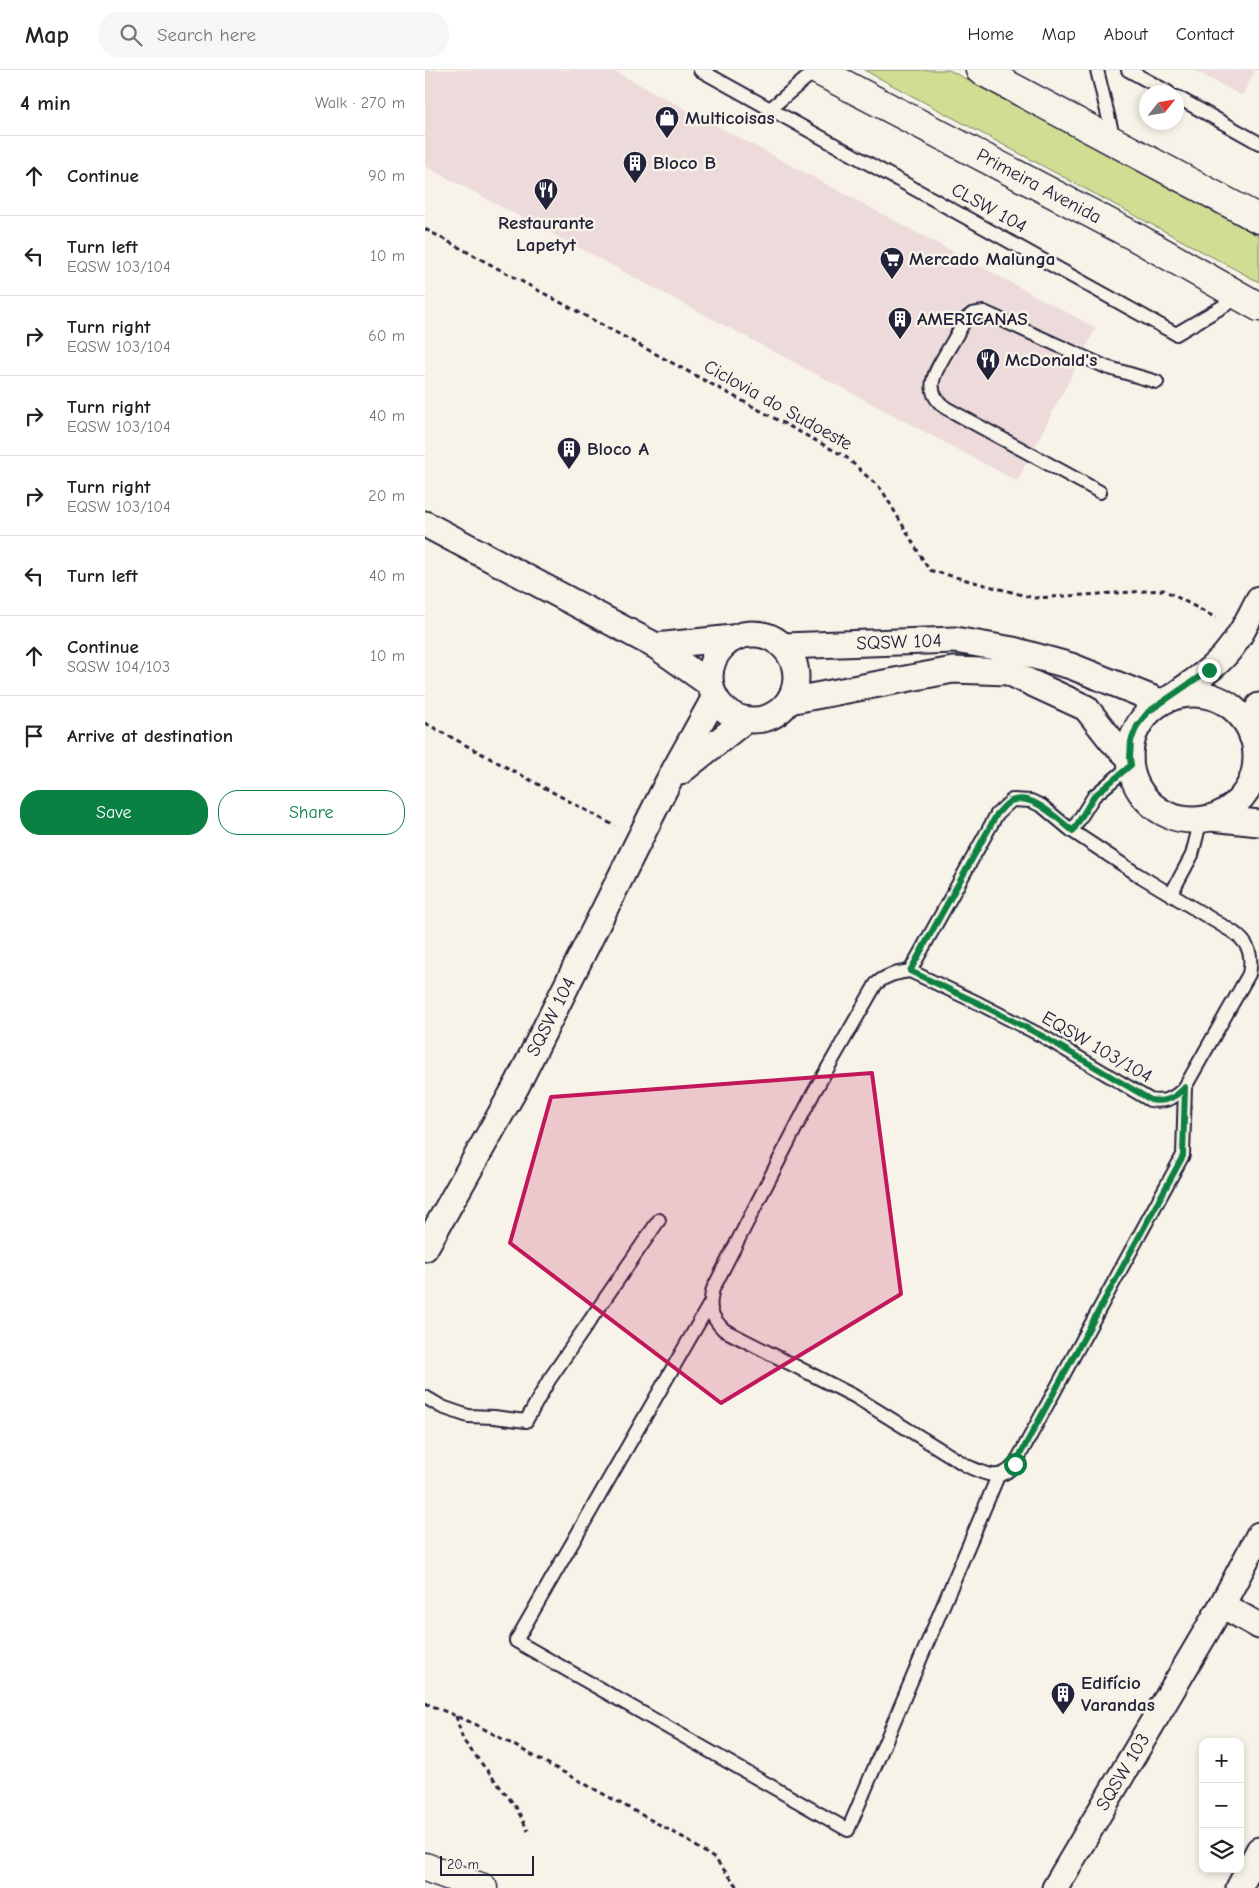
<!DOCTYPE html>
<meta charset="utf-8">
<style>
:root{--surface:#fff;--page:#f6f6f6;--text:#222;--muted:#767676;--line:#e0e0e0;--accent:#0b8043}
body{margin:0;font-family:"Comic Neue",sans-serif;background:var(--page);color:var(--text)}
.controls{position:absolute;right:15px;bottom:15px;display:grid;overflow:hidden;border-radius:10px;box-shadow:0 2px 8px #0003}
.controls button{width:45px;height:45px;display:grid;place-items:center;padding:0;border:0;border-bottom:1px solid var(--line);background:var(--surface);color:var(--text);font:25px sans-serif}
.compass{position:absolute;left:714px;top:15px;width:45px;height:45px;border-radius:50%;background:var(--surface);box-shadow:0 2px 8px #0003;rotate:59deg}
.scale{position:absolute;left:15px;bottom:12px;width:94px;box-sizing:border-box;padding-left:5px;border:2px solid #22223b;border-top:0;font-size:14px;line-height:18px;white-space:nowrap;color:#22223b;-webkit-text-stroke:4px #f7f3e8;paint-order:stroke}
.stop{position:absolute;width:15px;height:15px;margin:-11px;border:4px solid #0b8043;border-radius:50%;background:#fff}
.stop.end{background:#0b8043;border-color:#fff;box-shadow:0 1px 5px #0008}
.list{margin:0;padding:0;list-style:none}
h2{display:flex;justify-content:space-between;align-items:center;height:65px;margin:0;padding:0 20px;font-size:21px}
h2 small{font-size:16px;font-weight:400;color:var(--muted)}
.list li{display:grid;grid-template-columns:32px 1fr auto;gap:15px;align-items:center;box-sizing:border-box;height:80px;padding:0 20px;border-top:1px solid var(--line)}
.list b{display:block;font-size:19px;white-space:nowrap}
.list p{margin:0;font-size:16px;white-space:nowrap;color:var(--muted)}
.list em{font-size:16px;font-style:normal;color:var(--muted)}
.actions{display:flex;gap:10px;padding:15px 20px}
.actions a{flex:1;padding:11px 0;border:1px solid var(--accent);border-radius:20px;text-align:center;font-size:18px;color:var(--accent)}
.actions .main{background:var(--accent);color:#fff}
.icon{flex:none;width:28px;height:28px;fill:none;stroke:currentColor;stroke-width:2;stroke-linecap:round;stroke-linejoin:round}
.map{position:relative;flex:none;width:834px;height:1818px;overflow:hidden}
header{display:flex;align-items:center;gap:30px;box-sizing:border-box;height:70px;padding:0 25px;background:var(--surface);border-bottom:1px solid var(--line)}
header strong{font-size:24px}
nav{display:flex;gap:28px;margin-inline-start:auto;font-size:18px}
.search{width:350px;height:45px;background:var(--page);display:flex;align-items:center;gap:12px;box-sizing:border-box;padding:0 18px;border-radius:20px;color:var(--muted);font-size:19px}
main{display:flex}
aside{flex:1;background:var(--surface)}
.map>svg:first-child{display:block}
.built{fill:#eddada}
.green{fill:#cfde92;stroke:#788066}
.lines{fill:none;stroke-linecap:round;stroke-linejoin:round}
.lane-casing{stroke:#22223b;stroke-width:16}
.street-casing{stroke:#22223b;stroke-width:29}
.secondary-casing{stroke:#22223b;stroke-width:31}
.primary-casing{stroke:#22223b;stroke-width:31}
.path{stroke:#22223b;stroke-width:3;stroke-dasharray:5 4;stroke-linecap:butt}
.lane{stroke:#f7f3e8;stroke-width:12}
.street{stroke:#f7f3e8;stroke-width:25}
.secondary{stroke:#f7f3e8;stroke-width:28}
.primary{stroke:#f7f3e8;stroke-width:28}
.route{stroke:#0b8043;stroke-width:6}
.marked{fill:#c2185b;fill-opacity:0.2;stroke:#c2185b;stroke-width:4;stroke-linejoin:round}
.labels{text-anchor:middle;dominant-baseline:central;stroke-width:5;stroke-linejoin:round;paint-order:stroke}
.poi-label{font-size:19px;font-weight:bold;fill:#22223b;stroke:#f7f3e8;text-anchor:start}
.street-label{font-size:19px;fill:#22223b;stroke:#f7f3e8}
</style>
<header>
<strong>Map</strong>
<div class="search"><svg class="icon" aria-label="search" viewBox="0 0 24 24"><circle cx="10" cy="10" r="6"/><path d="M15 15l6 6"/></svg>Search here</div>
<nav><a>Home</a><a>Map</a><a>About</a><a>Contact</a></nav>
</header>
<main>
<aside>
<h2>4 min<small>Walk · 270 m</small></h2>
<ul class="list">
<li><svg class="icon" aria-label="ahead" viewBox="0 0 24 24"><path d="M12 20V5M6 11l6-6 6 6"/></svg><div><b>Continue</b></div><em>90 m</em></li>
<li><svg class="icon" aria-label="left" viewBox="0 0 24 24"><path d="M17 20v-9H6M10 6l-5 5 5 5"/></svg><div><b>Turn left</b><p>EQSW 103/104</p></div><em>10 m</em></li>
<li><svg class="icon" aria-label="right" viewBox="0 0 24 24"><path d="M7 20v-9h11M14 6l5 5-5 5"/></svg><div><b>Turn right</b><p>EQSW 103/104</p></div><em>60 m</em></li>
<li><svg class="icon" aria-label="right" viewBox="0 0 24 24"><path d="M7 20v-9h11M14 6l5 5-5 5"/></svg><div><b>Turn right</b><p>EQSW 103/104</p></div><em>40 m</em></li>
<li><svg class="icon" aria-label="right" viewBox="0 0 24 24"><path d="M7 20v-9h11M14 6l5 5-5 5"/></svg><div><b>Turn right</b><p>EQSW 103/104</p></div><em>20 m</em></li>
<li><svg class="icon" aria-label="left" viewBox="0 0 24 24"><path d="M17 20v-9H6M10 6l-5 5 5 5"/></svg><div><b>Turn left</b></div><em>40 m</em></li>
<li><svg class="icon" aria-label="ahead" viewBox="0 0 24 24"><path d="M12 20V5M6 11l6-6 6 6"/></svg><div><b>Continue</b><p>SQSW 104/103</p></div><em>10 m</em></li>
<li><svg class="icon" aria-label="arrive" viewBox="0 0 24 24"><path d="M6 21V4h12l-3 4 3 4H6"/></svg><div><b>Arrive at destination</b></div></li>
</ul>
<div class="actions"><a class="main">Save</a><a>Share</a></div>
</aside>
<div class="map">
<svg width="834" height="1818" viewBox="0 0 834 1818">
<rect width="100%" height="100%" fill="#f7f3e8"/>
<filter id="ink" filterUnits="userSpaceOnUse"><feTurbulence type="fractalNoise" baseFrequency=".02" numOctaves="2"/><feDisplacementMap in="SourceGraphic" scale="10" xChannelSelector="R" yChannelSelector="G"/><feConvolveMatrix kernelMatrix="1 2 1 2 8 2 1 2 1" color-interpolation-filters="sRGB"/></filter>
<g filter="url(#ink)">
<g class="built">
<path d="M0,0H187L671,258L592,411L0,96Z"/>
<path d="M769,0H830L817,26Z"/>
</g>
<path class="green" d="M439,0H524L834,166V212Z"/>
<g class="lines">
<defs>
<g id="lane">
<path d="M275,0L751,264L814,227"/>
<path d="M672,0L689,70"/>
<path d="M703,0L743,22"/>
<path d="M752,27L834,73"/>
<path d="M346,38L391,0"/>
<path d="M675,422L521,338C497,321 510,302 521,283C528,272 534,260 541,249L547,244L559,242L681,297L732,312"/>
<path d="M587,730L606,731L617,736L647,761L712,804L808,862C824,873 828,885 824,904L760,1017C750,1028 740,1033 725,1030L619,967L553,933L485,901L572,744Z"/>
<path d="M647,761L669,726L706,695"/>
<path d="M746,824L767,785L776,749"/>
<path d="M485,901C471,903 461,905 451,914L389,1022L288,1219C283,1238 285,1246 299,1260L429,1326L542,1396C561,1404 575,1413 590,1394L758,1085L760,1017"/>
<path d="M284,1235L91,1571L423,1760L573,1406"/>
<path d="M0,1327L17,1337L43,1346L69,1347L101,1351L124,1310L234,1150"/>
</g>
<g id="street">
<path d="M0,454L231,576L286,615"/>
<circle cx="328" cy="607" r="43"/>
<path d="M231,576L308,568"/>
<path d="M358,576L530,570L588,580L646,596L736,632"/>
<circle cx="768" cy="687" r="63"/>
<path d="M746,628C764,614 785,602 800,585C815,568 824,548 834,529"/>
<path d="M364,631L528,600L583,602L661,638L687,671L705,688"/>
<path d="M827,666L834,636"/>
<path d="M255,702L320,650"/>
<path d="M786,748L834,753"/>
<path d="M0,1178L92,1015L243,712L290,627"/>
<path d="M797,1535L834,1556"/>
<path d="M630,1818L797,1535L834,1465"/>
<path d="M814,1818L834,1780"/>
</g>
<g id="secondary">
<path d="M392,0L709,166L834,237"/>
<path d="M555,0L834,149"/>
</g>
<path id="primary" d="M0,1797L58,1818"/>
</defs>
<use href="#lane" class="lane-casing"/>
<use href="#street" class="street-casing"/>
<use href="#secondary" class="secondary-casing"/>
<use href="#primary" class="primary-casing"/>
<g class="path">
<path d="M0,159L421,387L457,420L504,500L609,528L739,520L791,548"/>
<path d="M0,653L190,756"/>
<path d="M0,1633L50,1654L259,1768L290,1789L314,1818"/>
<path d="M31,1646L38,1670L91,1737L103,1761"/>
</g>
<use href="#lane" class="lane"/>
<use href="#street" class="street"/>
<use href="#secondary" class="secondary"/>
<use href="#primary" class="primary"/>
</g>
</g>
<g class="lines" filter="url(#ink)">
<path class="route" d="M590,1394L758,1086L760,1017C750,1028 740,1033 726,1030L619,967L553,933L485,901L572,744C576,740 581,733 586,731C608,722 632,749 648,761L669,726L706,695L705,688L706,671L712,656L723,642L784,600"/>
</g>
<path class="marked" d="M447,1003L476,1224L296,1333L85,1173L126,1027Z"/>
<defs>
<symbol id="shop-pin" viewBox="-11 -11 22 30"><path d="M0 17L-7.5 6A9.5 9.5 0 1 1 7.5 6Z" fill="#22223b" stroke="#f7f3e8"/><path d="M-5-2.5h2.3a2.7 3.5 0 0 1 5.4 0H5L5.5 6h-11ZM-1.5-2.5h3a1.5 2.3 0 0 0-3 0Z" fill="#fff"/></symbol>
<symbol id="building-pin" viewBox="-11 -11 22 30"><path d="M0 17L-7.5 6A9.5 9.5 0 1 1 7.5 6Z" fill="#22223b" stroke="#f7f3e8"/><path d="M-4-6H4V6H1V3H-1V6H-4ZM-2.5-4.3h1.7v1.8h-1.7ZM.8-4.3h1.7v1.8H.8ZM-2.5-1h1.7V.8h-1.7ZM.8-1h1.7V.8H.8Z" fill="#fff"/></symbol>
<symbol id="restaurant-pin" viewBox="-11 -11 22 30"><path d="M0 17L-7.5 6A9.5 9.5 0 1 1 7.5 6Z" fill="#22223b" stroke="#f7f3e8"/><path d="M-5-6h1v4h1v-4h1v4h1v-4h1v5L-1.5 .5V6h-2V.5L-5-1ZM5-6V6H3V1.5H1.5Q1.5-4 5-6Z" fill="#fff"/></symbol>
<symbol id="supermarket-pin" viewBox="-11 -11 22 30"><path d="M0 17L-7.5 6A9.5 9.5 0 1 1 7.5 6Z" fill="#22223b" stroke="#f7f3e8"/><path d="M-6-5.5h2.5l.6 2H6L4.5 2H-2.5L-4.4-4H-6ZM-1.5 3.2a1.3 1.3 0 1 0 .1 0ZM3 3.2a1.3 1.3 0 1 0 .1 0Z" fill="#fff"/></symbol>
</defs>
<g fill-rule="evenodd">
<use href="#shop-pin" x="228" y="34" width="28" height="38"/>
<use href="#building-pin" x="196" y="79" width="28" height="38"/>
<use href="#restaurant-pin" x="107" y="106" width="28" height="38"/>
<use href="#supermarket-pin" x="453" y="175" width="28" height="38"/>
<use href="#building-pin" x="461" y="235" width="28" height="38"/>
<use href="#restaurant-pin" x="549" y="276" width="28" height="38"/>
<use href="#building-pin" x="130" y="365" width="28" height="38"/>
<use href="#building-pin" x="624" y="1610" width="28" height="38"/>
</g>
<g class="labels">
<g class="poi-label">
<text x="260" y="48">Multicoisas</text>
<text x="228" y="93">Bloco B</text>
<text x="121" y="153" text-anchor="middle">Restaurante<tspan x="121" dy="22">Lapetyt</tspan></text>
<text x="484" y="189">Mercado Malunga</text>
<text x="492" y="249">AMERICANAS</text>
<text x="580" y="290">McDonald's</text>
<text x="162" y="379">Bloco A</text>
<text x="656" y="1613">Edifício<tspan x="656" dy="22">Varandas</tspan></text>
</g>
<g class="street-label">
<text transform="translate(614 116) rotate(28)">Primeira Avenida</text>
<text transform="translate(564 138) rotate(29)">CLSW 104</text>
<text transform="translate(353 335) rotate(29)">Ciclovia do Sudoeste</text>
<text transform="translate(474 572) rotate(-2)">SQSW 104</text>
<text transform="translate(126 947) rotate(-63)">SQSW 104</text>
<text transform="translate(672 977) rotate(30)">EQSW 103/104</text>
<text transform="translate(698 1702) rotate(-59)">SQSW 103</text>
</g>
</g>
</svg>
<div class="controls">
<button>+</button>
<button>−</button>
<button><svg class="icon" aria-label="layers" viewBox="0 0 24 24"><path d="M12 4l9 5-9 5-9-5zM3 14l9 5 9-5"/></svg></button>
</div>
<svg class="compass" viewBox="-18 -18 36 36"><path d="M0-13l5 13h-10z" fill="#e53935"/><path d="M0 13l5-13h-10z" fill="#767676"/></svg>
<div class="scale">20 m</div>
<div class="stop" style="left:590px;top:1394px"></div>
<div class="stop end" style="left:784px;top:600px"></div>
</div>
</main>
